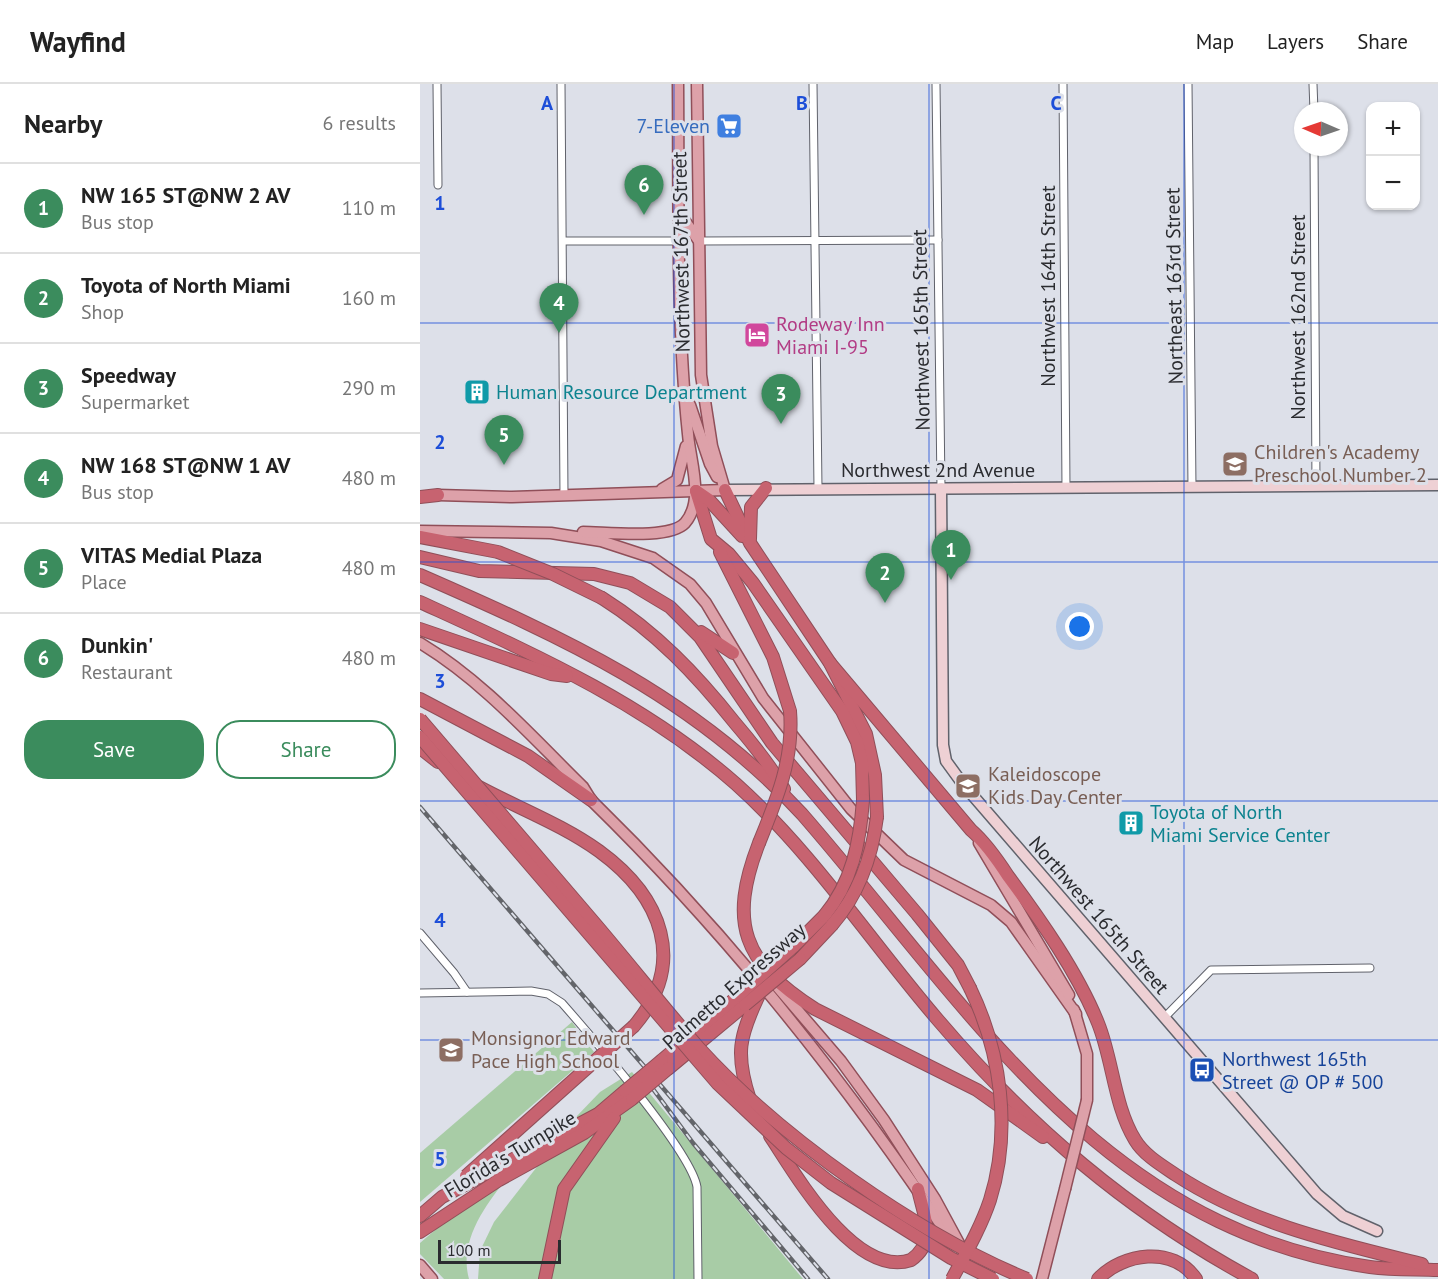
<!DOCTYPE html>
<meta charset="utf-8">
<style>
:root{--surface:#fff;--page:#f6f6f6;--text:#222;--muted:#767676;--line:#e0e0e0;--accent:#3b8c5d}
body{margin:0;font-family:"PT Sans",sans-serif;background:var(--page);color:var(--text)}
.controls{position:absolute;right:18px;top:18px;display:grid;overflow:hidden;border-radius:12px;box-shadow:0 2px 4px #0004}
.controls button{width:54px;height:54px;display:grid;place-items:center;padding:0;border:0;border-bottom:2px solid var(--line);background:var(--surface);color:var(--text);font:30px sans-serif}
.compass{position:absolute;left:874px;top:18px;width:54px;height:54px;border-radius:50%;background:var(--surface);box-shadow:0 2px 4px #0004;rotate:272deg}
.scale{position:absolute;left:18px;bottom:15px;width:123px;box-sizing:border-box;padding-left:6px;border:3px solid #2a2b2f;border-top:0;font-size:16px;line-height:21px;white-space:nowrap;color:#2a2b2f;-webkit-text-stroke:4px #dde0e9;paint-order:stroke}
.you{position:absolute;left:660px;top:543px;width:21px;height:21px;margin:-15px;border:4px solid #fff;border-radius:50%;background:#1a73e8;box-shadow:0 0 0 9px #1a73e833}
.badge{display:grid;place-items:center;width:39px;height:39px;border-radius:50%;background:var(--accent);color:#fff;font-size:20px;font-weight:700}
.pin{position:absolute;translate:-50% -50px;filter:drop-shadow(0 2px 3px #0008)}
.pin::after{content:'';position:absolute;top:32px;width:21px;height:18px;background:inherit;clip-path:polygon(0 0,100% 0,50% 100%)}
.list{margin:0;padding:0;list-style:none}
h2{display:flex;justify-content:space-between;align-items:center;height:78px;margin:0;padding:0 24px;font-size:26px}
h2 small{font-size:20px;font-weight:400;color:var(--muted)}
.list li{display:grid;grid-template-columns:39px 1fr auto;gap:18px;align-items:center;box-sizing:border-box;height:90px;padding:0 24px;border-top:2px solid var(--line)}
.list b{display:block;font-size:22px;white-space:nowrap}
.list p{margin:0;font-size:20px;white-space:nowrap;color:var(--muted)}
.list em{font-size:20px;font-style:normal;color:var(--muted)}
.actions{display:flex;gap:12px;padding:18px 24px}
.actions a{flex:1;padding:14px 0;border:2px solid var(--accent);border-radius:24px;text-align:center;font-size:21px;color:var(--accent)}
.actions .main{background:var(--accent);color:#fff}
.map{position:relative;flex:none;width:1018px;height:1195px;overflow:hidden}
header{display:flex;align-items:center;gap:36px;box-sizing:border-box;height:84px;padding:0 30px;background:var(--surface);border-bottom:2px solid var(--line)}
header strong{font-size:28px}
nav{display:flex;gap:33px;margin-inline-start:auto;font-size:21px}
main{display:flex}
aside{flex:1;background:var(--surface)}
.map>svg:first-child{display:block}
.green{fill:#a8cca6}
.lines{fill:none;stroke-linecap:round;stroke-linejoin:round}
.street-casing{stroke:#60626b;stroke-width:9}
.secondary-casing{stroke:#60626b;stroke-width:13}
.primary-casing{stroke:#904f59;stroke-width:13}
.highway-casing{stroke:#904f59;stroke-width:14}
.street{stroke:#fff;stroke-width:7}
.secondary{stroke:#eed0d4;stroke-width:10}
.primary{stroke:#dda1a9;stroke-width:10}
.highway{stroke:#c76370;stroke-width:12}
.rail-casing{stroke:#63656a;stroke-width:4.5}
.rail{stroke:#dde0e9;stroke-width:2;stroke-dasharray:7;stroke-linecap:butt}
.primary-bridge-casing{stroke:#904f59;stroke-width:13;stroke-linecap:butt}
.highway-bridge-casing{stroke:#904f59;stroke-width:14;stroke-linecap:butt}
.primary-bridge{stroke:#dda1a9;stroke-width:10}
.highway-bridge{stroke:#c76370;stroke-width:12}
.grid{fill:none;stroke:#1d4ed8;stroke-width:1.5;stroke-opacity:0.55}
.labels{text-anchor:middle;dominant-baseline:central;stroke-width:6;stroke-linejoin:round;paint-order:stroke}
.shop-label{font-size:20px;fill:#366cbe;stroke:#dde0e9;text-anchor:end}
.street-label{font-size:20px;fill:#2a2b2f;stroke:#dde0e9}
.hotel-label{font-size:20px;fill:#b23c85;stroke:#dde0e9;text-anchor:start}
.culture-label{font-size:20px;fill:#0d838f;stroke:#dde0e9;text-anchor:start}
.education-label{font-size:20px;fill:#785e54;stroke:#dde0e9;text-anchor:start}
.transit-label{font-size:20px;fill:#164399;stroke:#dde0e9;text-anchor:start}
.grid-label{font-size:20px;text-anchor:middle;font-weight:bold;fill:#1d4ed8;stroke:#dde0e9;stroke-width:6;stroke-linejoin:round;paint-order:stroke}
</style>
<header>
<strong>Wayfind</strong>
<nav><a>Map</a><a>Layers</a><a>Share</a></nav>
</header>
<main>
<aside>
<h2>Nearby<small>6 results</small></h2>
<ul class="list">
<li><span class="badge">1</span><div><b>NW 165 ST@NW 2 AV</b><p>Bus stop</p></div><em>110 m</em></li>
<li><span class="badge">2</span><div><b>Toyota of North Miami</b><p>Shop</p></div><em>160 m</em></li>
<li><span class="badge">3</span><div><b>Speedway</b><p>Supermarket</p></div><em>290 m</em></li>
<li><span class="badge">4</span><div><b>NW 168 ST@NW 1 AV</b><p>Bus stop</p></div><em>480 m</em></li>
<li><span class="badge">5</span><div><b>VITAS Medial Plaza</b><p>Place</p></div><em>480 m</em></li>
<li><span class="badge">6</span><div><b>Dunkin'</b><p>Restaurant</p></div><em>480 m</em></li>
</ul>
<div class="actions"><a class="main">Save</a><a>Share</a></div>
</aside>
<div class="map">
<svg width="1018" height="1195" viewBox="0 0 1018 1195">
<rect width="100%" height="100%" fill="#dde0e9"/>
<g class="green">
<path d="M152,938L174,968L0,1118V1069Z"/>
<path d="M212,988L383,1195H58L60,1167L74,1138L155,1034L180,1008Z"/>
<path d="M113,1062C86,1098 35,1145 49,1195H24L0,1170V1159Z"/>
</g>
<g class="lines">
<defs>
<g id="street">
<path d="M17,0L18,101"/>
<path d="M141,0L144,411"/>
<path d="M393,0L398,404"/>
<path d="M516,0L521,404"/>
<path d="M643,0L646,404"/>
<path d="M768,0L772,403"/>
<path d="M893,0L894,27"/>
<path d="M894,63L896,402"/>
<path d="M143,157H260"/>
<path d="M279,157L518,156"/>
<path d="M0,849L34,889L47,908"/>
<path d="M0,909L111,907L128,910L142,919C171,952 271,1067 277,1103L278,1195"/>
<path d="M744,934L791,886L950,884"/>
</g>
<g id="secondary">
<path d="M521,404L523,661L526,677L542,699L897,1110L923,1132L957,1147"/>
<path d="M305,406L1018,401"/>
</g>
<g id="primary">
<path d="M277,0L281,291L292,362L305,406"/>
<path d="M260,130L279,157"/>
<path d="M270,321L290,380L297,393"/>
<path d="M242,405L257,396L266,362"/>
<path d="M18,411L92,413L305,406"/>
<path d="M0,447L131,449L181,457L233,474L270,500L286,519L343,614L431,725L484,776L571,821L591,838L656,930"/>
<path d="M163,448C186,448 249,456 265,439C285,416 270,377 268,350C256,234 259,117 258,0"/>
<path d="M0,559C63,597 111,652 163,703L171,716C307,849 428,1000 533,1159"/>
<path d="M559,759L649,911"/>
<path d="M349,893L421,977L464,1036L515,1115L541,1163"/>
<path d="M654,926L667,970V1016"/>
<path d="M0,1181L12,1195"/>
<path d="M622,1195L645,1105"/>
</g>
<g id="highway">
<path d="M305,406L330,459L410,579L446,650L455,691L457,733"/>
<path d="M276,407L291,455L309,470L333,499L422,627L437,658L442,679L443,716"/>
<path d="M276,407L289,416L322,452"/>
<path d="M0,413L18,411"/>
<path d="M0,453L78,468"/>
<path d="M330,455L331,423L346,404"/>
<path d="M300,468L353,573L370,627"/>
<path d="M0,473L59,487L174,490L210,499L250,523L280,553L352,659L497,830L538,881L550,904"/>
<path d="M0,491C144,554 273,612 382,730C546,918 680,1145 950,1183C973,1186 996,1185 1018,1186"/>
<path d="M182,514C236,548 276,590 315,639C333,660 350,681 364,705"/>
<path d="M0,518C111,569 223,618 316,700C393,769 451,858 518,936C609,1043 709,1128 832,1195"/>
<path d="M0,545L131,590L147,592"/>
<path d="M281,548L313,569"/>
<path d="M410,579L551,746C566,759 577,775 588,792C620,835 658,889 678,939C693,976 694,1022 715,1056C724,1071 741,1081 756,1091C831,1140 917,1159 1002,1180"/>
<path d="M0,615L108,672L171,716"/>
<path d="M0,664L18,678"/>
<path d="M59,703C98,724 143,741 179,767C242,813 268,879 214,942"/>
<path d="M339,759C308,839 323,879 395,925L557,1006L623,1053"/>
<path d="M373,863L404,832"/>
<path d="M380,875L412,841"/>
<path d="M242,976L318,912"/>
<path d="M249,984L325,921"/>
<path d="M330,1016C315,970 319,953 339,911"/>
<path d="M350,1052C373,1086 434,1195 491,1176C518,1157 503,1130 498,1105"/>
<path d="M0,1132L22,1113L178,1030L205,1007"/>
<path d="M0,1148L79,1096L164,1049L212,1015"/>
<path d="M125,1195L144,1105L194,1034"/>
<path d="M678,1195C703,1169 753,1161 776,1195"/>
</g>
</defs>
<use href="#street" class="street-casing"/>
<use href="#secondary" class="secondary-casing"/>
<use href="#primary" class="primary-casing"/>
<use href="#highway" class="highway-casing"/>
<use href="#street" class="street"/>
<use href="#secondary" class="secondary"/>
<use href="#primary" class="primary"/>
<use href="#highway" class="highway"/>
<defs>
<g id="rail">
<path d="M0,723L408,1195"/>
<path d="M233,1005L273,1059L388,1195"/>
</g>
</defs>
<use href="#rail" class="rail-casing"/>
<use href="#rail" class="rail"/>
<defs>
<path id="primary-bridge" d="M645,1105L667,1016"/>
<g id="highway-bridge">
<path d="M78,468L133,490L182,514"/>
<path d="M0,635C59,704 118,773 177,842C211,882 244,924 279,964C360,1053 496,1149 607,1195"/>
<path d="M0,653L298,1000L366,1064L411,1099L531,1174L573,1195"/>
<path d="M339,759C357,715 374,674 370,627"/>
<path d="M404,832C432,799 440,758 443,716"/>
<path d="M412,841C438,811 452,773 457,733"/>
<path d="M318,912L373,863"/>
<path d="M325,921L380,875"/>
<path d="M205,1007L242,976"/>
<path d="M212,1015L249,984"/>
<path d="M46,1092L214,942"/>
<path d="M532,1195C546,1169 561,1143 570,1116C592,1046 581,968 550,904"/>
</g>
</defs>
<use href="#primary-bridge" class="primary-bridge-casing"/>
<use href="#highway-bridge" class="highway-bridge-casing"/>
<use href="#primary-bridge" class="primary-bridge"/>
<use href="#highway-bridge" class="highway-bridge"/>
</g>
<path class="grid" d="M254,0V1195M509,0V1195M764,0V1195M0,239H1018M0,478H1018M0,717H1018M0,956H1018"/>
<defs>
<symbol id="supermarket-square" viewBox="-11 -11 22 22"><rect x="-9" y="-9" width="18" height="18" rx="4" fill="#3f7fe0" stroke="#dde0e9"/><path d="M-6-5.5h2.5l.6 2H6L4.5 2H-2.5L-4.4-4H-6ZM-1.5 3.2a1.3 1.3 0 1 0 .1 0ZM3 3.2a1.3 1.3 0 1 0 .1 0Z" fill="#fff"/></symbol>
<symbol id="hotel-square" viewBox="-11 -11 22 22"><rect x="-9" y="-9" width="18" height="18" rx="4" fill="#d1479c" stroke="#dde0e9"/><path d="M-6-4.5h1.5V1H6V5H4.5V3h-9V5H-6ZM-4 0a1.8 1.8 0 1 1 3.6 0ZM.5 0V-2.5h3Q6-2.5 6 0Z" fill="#fff"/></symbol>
<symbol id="building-square" viewBox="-11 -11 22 22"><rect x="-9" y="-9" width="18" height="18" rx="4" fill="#0f9aa8" stroke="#dde0e9"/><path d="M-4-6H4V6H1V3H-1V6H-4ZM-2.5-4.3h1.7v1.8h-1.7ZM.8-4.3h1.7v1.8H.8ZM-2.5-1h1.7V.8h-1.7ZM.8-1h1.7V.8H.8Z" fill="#fff"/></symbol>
<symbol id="school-square" viewBox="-11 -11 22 22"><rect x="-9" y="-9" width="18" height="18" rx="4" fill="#8d6e63" stroke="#dde0e9"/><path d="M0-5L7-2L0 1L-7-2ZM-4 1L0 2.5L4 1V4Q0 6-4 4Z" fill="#fff"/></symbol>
<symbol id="bus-square" viewBox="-11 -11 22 22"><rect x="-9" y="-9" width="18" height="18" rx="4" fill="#1a4fb4" stroke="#dde0e9"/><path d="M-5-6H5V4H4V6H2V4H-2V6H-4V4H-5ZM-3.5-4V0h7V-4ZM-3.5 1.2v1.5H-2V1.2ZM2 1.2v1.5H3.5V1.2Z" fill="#fff"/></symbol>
</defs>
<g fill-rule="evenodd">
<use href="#supermarket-square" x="294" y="27" width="30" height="30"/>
<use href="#hotel-square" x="322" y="236" width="30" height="30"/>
<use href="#building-square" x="42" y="293" width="30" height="30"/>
<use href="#school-square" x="800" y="365" width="30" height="30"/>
<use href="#school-square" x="533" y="687" width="30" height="30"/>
<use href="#building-square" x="696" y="724" width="30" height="30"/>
<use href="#school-square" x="16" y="951" width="30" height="30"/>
<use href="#bus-square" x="767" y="971" width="30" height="30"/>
</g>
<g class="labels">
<g class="shop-label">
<text x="290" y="42">7-Eleven</text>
</g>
<g class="street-label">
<text transform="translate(261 168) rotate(-91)">Northwest 167th Street</text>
<text transform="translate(628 202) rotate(-90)">Northwest 164th Street</text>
<text transform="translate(754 202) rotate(-91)">Northeast 163rd Street</text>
<text transform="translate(878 233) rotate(-90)">Northwest 162nd Street</text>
<text transform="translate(501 246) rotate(-91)">Northwest 165th Street</text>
<text x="518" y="386">Northwest 2nd Avenue</text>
<text transform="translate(679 831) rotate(49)">Northwest 165th Street</text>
<text transform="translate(314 902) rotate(-41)">Palmetto Expressway</text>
<text transform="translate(90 1070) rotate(-31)">Florida's Turnpike</text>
</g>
<g class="hotel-label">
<text x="356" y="240">Rodeway Inn<tspan x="356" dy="23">Miami I-95</tspan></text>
</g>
<g class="culture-label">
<text x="76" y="308">Human Resource Department</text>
<text x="730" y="728">Toyota of North<tspan x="730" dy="23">Miami Service Center</tspan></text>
</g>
<g class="education-label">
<text x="834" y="368">Children's Academy<tspan x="834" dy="23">Preschool Number 2</tspan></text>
<text x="568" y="690">Kaleidoscope<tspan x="568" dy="23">Kids Day Center</tspan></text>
<text x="51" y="954">Monsignor Edward<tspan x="51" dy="23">Pace High School</tspan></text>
</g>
<g class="transit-label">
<text x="802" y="975">Northwest 165th<tspan x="802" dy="23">Street @ OP # 500</tspan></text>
</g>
</g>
<g class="grid-label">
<text x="127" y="26">A</text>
<text x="382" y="26">B</text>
<text x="636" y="26">C</text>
<text x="20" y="126">1</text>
<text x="20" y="365">2</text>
<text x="20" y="604">3</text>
<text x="20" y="843">4</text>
<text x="20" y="1082">5</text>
</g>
</svg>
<div class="controls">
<button>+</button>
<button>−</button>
</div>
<svg class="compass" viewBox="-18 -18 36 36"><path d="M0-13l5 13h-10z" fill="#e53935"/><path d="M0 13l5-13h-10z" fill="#767676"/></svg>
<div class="scale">100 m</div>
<div class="you"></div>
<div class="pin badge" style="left:531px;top:496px">1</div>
<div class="pin badge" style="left:465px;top:519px">2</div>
<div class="pin badge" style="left:361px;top:340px">3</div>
<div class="pin badge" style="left:139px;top:249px">4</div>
<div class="pin badge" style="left:84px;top:381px">5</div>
<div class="pin badge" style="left:224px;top:131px">6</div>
</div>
</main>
